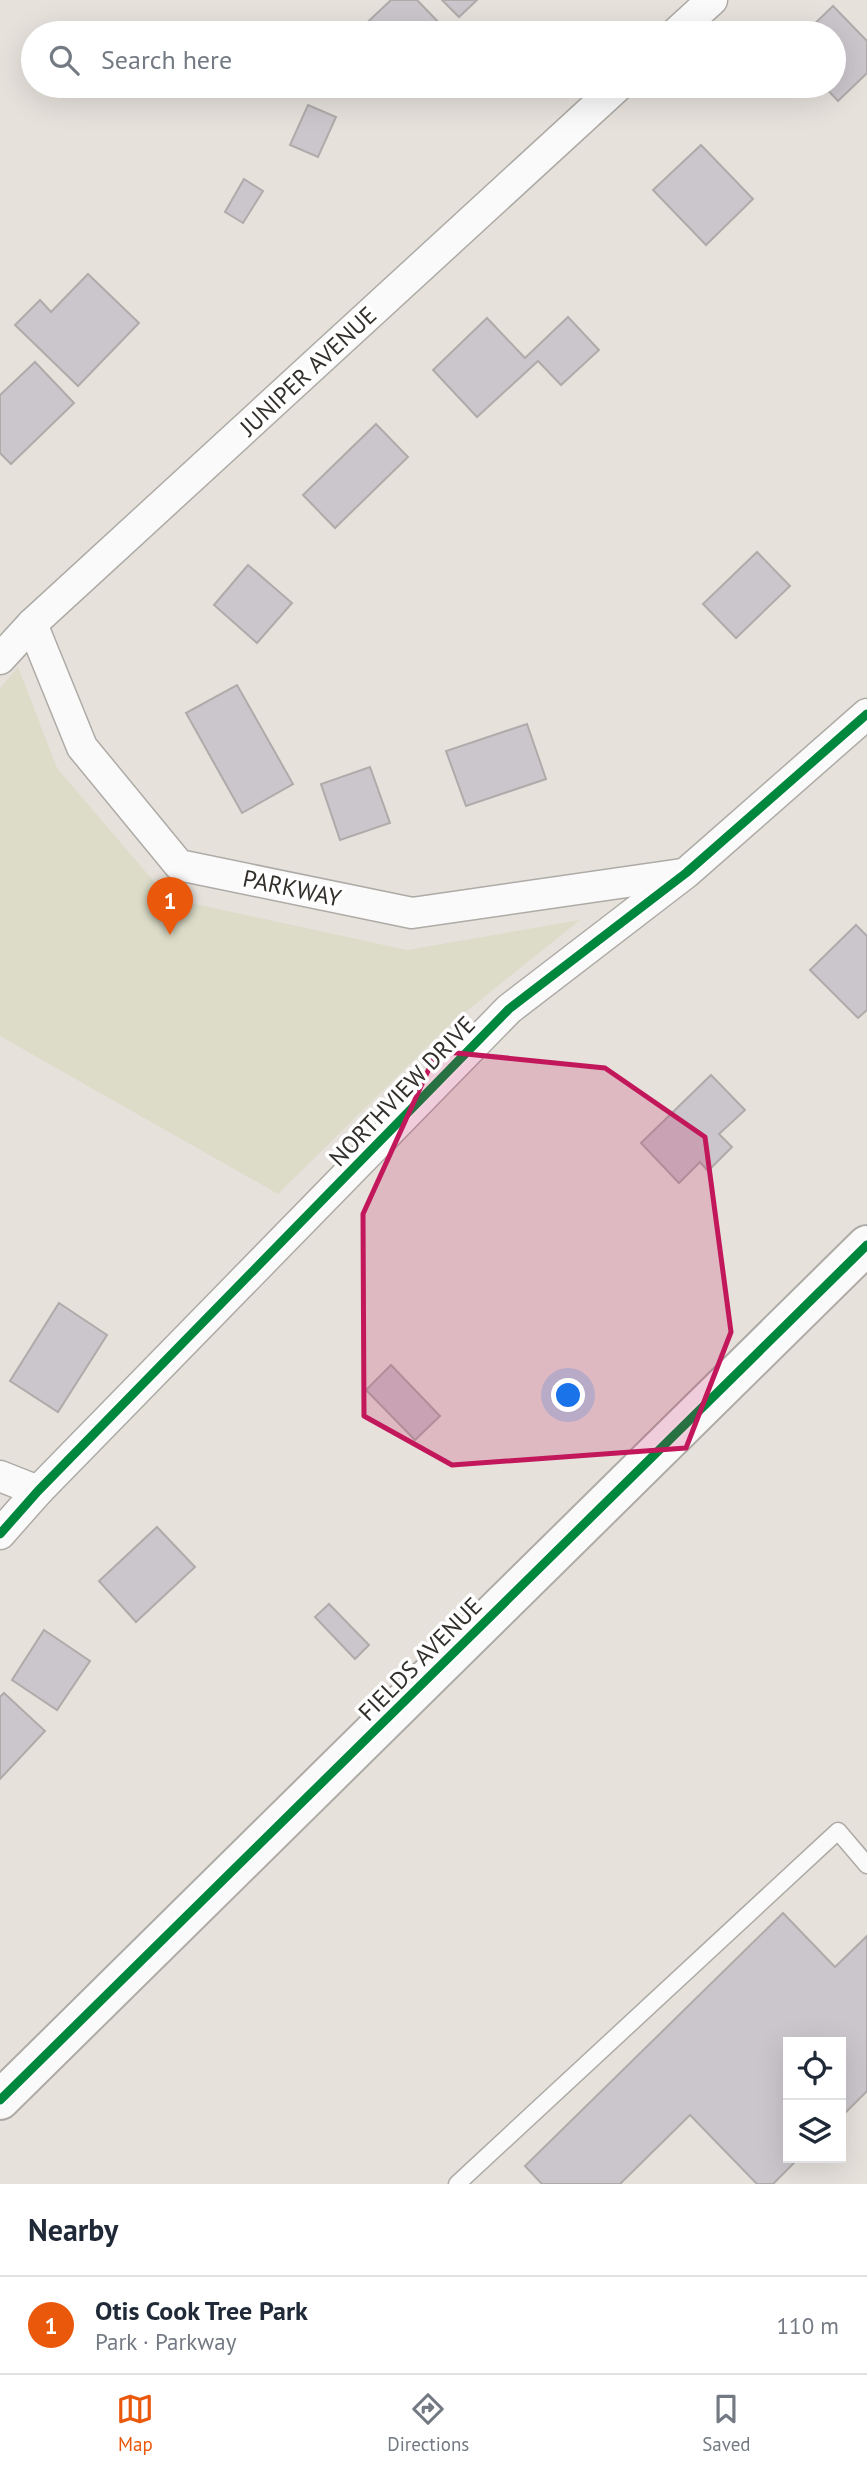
<!DOCTYPE html>
<meta charset="utf-8">
<style>
:root{--surface:#fff;--page:#f2f2f3;--text:#1f2937;--muted:#747a83;--line:#e0e1e3;--accent:#ea580c}
body{margin:0;font-family:"PT Sans",sans-serif;background:var(--page);color:var(--text)}
.controls{position:absolute;right:21px;bottom:21px;display:grid;overflow:hidden;border-radius:0px;box-shadow:0 7px 28px #0002}
.controls button{width:63px;height:63px;display:grid;place-items:center;padding:0;border:0;border-bottom:2px solid var(--line);background:var(--surface);color:var(--text);font:35px sans-serif}
.you{position:absolute;left:569px;top:1396px;width:24px;height:24px;margin:-18px;border:5px solid #fff;border-radius:50%;background:#1a73e8;box-shadow:0 0 0 10px #1a73e833}
.badge{display:grid;place-items:center;width:46px;height:46px;border-radius:50%;background:var(--accent);color:#fff;font-size:23px;font-weight:700}
.pin{position:absolute;translate:-50% -58px;filter:drop-shadow(0 2px 4px #0008)}
.pin::after{content:'';position:absolute;top:37px;width:24px;height:21px;background:inherit;clip-path:polygon(0 0,100% 0,50% 100%)}
.list{margin:0;padding:0;list-style:none}
h2{display:flex;justify-content:space-between;align-items:center;height:91px;margin:0;padding:0 28px;font-size:30px}
h2 small{font-size:23px;font-weight:400;color:var(--muted)}
.list li{display:grid;grid-template-columns:46px 1fr auto;gap:21px;align-items:center;box-sizing:border-box;height:98px;padding:0 28px;border-top:2px solid var(--line)}
.list b{display:block;font-size:26px;white-space:nowrap}
.list p{margin:0;font-size:23px;white-space:nowrap;color:var(--muted)}
.list em{font-size:23px;font-style:normal;color:var(--muted)}
.icon{flex:none;width:38px;height:38px;fill:none;stroke:currentColor;stroke-width:2;stroke-linecap:round;stroke-linejoin:round}
.map{position:relative;flex:none;width:867px;height:2184px;overflow:hidden}
.search{position:absolute;background:var(--surface);box-shadow:0 7px 28px #0002;left:21px;right:21px;top:21px;height:77px;display:flex;align-items:center;gap:18px;box-sizing:border-box;padding:0 24px;border-radius:38px;color:var(--muted);font-size:26px}
.sheet{height:189px;background:var(--surface)}
nav{display:flex;justify-content:space-around;align-items:center;box-sizing:border-box;height:98px;border-top:2px solid var(--line);background:var(--surface);font-size:19px;color:var(--muted)}
nav a{display:grid;justify-items:center;gap:4px}
nav .on{color:var(--accent)}
.map>svg:first-child{display:block}
.green{fill:#dcdcc9}
.building{fill:#cbc6cb;stroke:#aeabaa;stroke-width:2}
.lines{fill:none;stroke-linecap:round;stroke-linejoin:round}
.lane-casing{stroke:#aeaba6;stroke-width:19}
.street-casing{stroke:#aeaba6;stroke-width:33}
.secondary-casing{stroke:#aeaba6;stroke-width:42}
.lane{stroke:#fbfafa;stroke-width:16}
.street{stroke:#fbfafa;stroke-width:30}
.secondary{stroke:#fbfafa;stroke-width:38}
.cycleway-casing{stroke:#fff;stroke-width:13}
.cycleway{stroke:#00873e;stroke-width:9}
.marked{fill:#c2185b;fill-opacity:0.2;stroke:#c2185b;stroke-width:5;stroke-linejoin:round}
.labels{text-anchor:middle;dominant-baseline:central;stroke-width:7;stroke-linejoin:round;paint-order:stroke}
.street-label{font-size:24px;fill:#33302c;stroke:#fff}
</style>
<div class="map">
<svg width="867" height="2184" viewBox="0 0 867 2184">
<rect width="100%" height="100%" fill="#e6e1db"/>
<path class="green" d="M18,667L57,768L168,898L407,950L580,920L448,1026L278,1194L0,1036V688Z"/>
<g class="building">
<path d="M391,0H417L446,30L442,33H356Z"/>
<path d="M442,0H477L459,17Z"/>
<path d="M833,6L867,41V73L838,101L824,86H834V33H805Z"/>
<path d="M308,105L336,117L318,157L290,145Z"/>
<path d="M701,145L753,199L706,245L653,190Z"/>
<path d="M244,179L263,191L243,223L225,212Z"/>
<path d="M88,274L139,323L78,386L15,325L40,300L51,312Z"/>
<path d="M568,317L599,350L561,385L538,361L477,417L433,370L487,318L525,358Z"/>
<path d="M35,362L74,403L11,464L0,453V395Z"/>
<path d="M376,424L408,457L335,528L303,495Z"/>
<path d="M757,552L790,586L736,638L703,604Z"/>
<path d="M248,565L292,603L257,643L214,605Z"/>
<path d="M237,685L293,784L242,813L186,713Z"/>
<path d="M527,724L546,779L466,806L446,751Z"/>
<path d="M370,767L390,823L340,840L321,784Z"/>
<path d="M856,925L867,936V1010L858,1018L810,970Z"/>
<path d="M711,1075L745,1110L719,1134L732,1147L708,1171L700,1162L679,1183L641,1143Z"/>
<path d="M59,1303L107,1335L58,1412L10,1381Z"/>
<path d="M391,1365L440,1416L415,1440L366,1390Z"/>
<path d="M157,1527L195,1567L136,1622L99,1581Z"/>
<path d="M329,1604L369,1645L355,1659L315,1617Z"/>
<path d="M44,1630L90,1661L57,1710L12,1680Z"/>
<path d="M4,1693L45,1731L0,1779V1697Z"/>
<path d="M783,1913L835,1967L867,1936V2091L841,2117V2042H788V2158H799L773,2184H757L690,2115L620,2184H542L525,2166Z"/>
</g>
<g class="lines">
<defs>
<path id="lane" d="M457,2184L838,1831L867,1865"/>
<g id="street">
<path d="M676,33L712,0"/>
<path d="M32,624L82,747L179,865L412,913L682,874"/>
<path d="M0,659L32,624L618,86"/>
<path d="M0,1476L38,1491"/>
<path d="M0,1534L38,1491L509,1009L686,873L867,714"/>
</g>
<path id="secondary" d="M0,2100L867,1245"/>
</defs>
<use href="#lane" class="lane-casing"/>
<use href="#street" class="street-casing"/>
<use href="#secondary" class="secondary-casing"/>
<use href="#lane" class="lane"/>
<use href="#street" class="street"/>
<use href="#secondary" class="secondary"/>
<defs>
<g id="cycleway">
<path d="M0,1534L38,1491L509,1009L686,873L867,714"/>
<path d="M0,2100L867,1245"/>
</g>
</defs>
<use href="#cycleway" class="cycleway-casing"/>
<use href="#cycleway" class="cycleway"/>
</g>
<path class="marked" d="M437,1051L605,1068L705,1137L731,1332L686,1448L452,1465L364,1416L363,1214Z"/>
<g class="labels">
<g class="street-label">
<text transform="translate(308 371) rotate(-43)">JUNIPER AVENUE</text>
<text transform="translate(292 888) rotate(12)">PARKWAY</text>
<text transform="translate(402 1091) rotate(-46)">NORTHVIEW DRIVE</text>
<text transform="translate(420 1659) rotate(-45)">FIELDS AVENUE</text>
</g>
</g>
</svg>
<div class="controls">
<button><svg class="icon" aria-label="locate" viewBox="0 0 24 24"><circle cx="12" cy="12" r="6"/><path d="M12 2v4M12 18v4M2 12h4M18 12h4"/></svg></button>
<button><svg class="icon" aria-label="layers" viewBox="0 0 24 24"><path d="M12 4l9 5-9 5-9-5zM3 14l9 5 9-5"/></svg></button>
</div>
<div class="you"></div>
<div class="pin badge" style="left:170px;top:935px">1</div>
<div class="search"><svg class="icon" aria-label="search" viewBox="0 0 24 24"><circle cx="10" cy="10" r="6"/><path d="M15 15l6 6"/></svg>Search here</div>
</div>
<section class="sheet">
<h2>Nearby<small></small></h2>
<ul class="list">
<li><span class="badge">1</span><div><b>Otis Cook Tree Park</b><p>Park · Parkway</p></div><em>110 m</em></li>
</ul>
</section>
<nav>
<a class="on"><svg class="icon" aria-label="map" viewBox="0 0 24 24"><path d="M3 6l6-2 6 2 6-2v14l-6 2-6-2-6 2zM9 4v14M15 6v14"/></svg>Map</a>
<a><svg class="icon" aria-label="directions" viewBox="0 0 24 24"><path d="M12 3l9 9-9 9-9-9zM9 14v-3h6M13 9l2 2-2 2"/></svg>Directions</a>
<a><svg class="icon" aria-label="saved" viewBox="0 0 24 24"><path d="M7 4h10v16l-5-4-5 4z"/></svg>Saved</a>
</nav>
